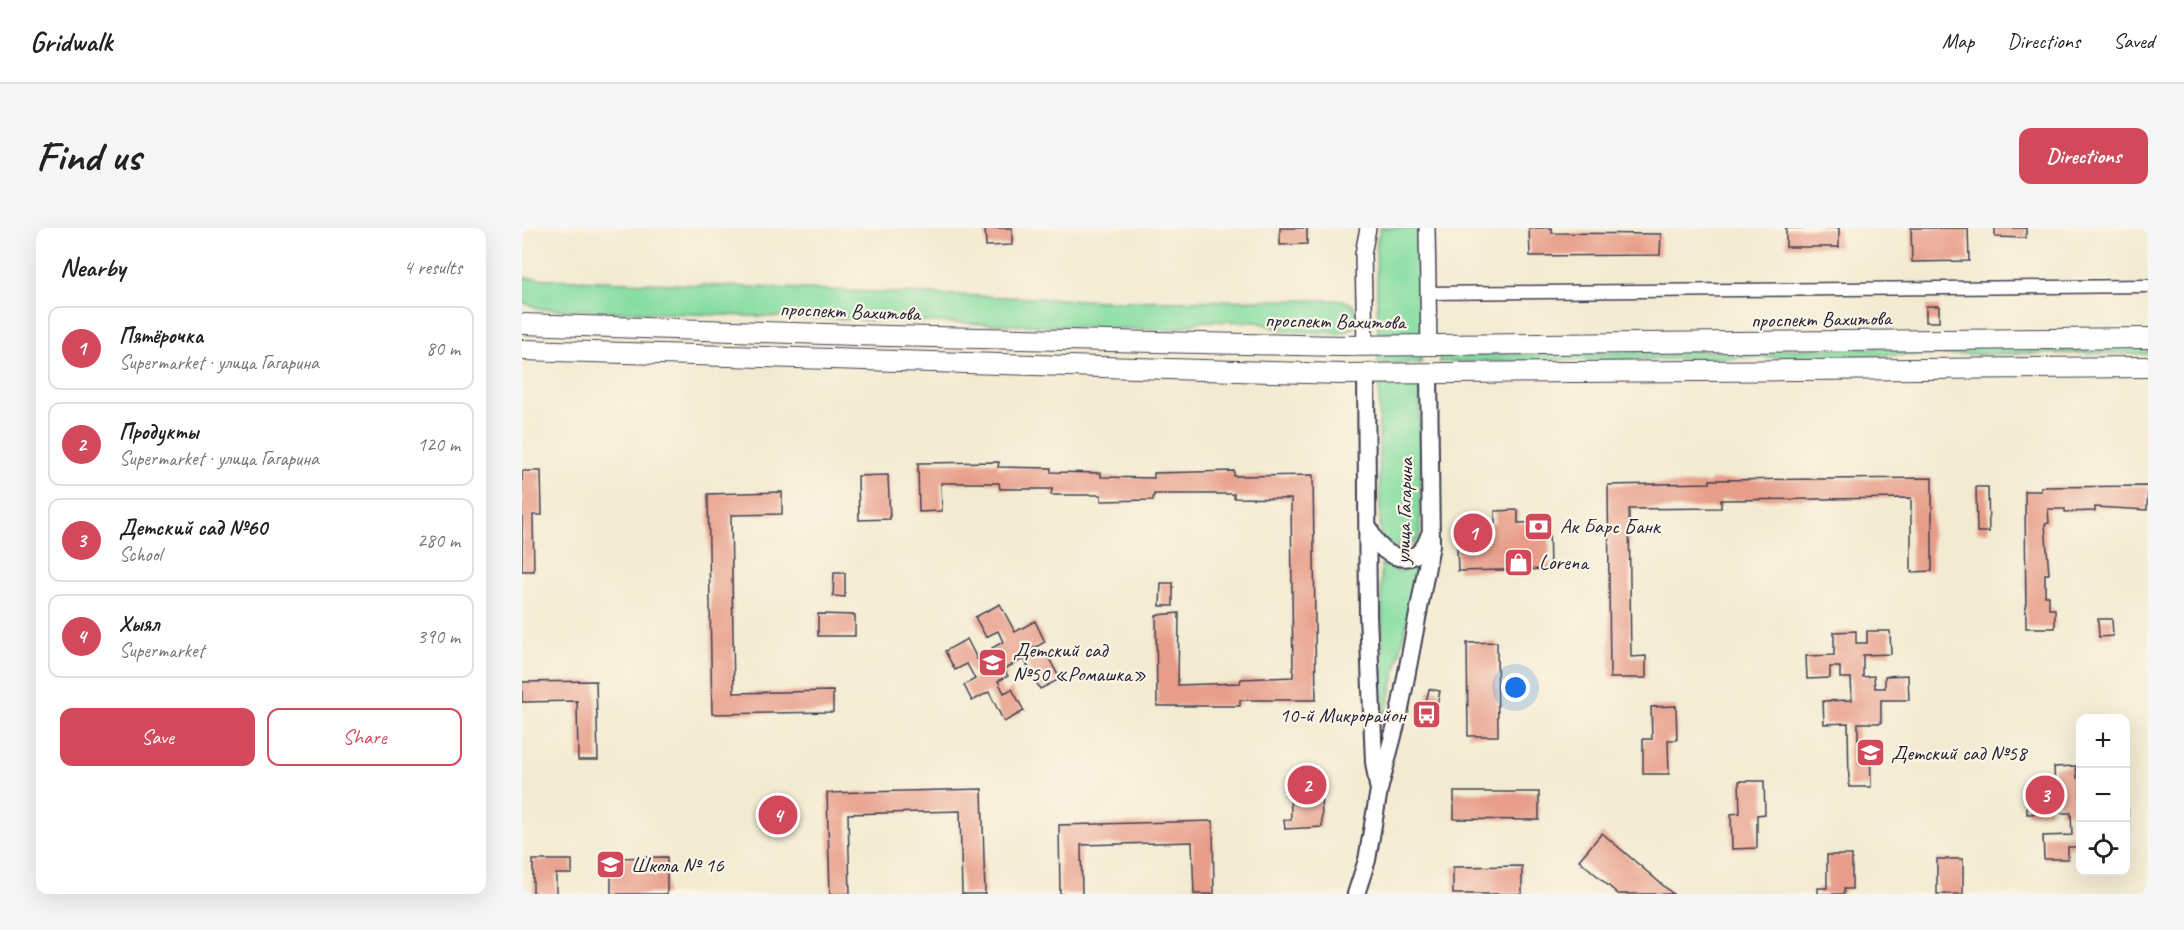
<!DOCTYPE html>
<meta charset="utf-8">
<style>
:root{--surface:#fff;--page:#f6f6f6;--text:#222;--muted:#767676;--line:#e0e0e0;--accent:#d1495b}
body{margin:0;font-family:Caveat,sans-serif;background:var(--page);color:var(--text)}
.controls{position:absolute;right:18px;bottom:18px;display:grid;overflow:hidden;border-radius:12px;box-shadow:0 6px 24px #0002}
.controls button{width:54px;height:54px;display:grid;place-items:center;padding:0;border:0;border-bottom:2px solid var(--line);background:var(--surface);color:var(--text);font:30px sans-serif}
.you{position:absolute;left:994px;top:460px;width:21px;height:21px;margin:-15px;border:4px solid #fff;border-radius:50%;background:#1a73e8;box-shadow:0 0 0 9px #1a73e833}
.badge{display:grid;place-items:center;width:39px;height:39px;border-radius:50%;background:var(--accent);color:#fff;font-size:20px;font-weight:700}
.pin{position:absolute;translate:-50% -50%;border:3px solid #fff;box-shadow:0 2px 6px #0006}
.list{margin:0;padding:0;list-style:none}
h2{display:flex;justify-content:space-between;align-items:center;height:78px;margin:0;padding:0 24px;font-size:26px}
h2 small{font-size:20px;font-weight:400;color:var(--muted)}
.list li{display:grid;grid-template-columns:39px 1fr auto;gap:18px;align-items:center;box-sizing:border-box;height:84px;margin:0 12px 12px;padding:0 12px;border:2px solid var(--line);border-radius:12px}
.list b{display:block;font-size:22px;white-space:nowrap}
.list p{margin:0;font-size:20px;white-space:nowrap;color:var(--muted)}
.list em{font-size:20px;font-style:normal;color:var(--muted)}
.actions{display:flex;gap:12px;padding:18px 24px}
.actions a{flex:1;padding:14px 0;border:2px solid var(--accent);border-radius:12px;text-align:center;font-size:21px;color:var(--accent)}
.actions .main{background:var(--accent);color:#fff}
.icon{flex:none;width:33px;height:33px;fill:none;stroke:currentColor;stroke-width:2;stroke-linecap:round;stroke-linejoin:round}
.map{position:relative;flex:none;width:1626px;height:666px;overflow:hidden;border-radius:12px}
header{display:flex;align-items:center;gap:36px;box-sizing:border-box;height:84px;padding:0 30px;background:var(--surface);border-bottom:2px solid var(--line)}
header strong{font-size:28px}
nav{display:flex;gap:33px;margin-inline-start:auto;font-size:21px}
.intro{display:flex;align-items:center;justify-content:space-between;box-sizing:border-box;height:144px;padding:0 36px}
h1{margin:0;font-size:42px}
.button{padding:15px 27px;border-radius:12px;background:var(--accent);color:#fff;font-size:21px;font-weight:700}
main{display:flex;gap:36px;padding:0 36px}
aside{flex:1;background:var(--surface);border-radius:12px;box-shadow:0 6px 24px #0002}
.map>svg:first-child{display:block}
.green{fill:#85dda1;stroke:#54806e;stroke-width:1.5}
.building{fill:#e79d89}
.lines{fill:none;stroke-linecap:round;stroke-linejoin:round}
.minor-casing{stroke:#414052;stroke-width:15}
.tertiary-casing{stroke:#414052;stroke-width:18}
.secondary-casing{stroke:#414052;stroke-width:20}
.primary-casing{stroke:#414052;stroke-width:22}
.minor{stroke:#fff;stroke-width:12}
.tertiary{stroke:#fff;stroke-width:15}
.secondary{stroke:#fff;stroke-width:16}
.primary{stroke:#fff;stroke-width:20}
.labels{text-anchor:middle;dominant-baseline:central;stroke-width:4.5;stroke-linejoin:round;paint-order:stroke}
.street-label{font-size:21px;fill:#22223b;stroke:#fcf5e5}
.poi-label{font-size:21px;fill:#22223b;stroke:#fcf5e5;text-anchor:start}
</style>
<header>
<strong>Gridwalk</strong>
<nav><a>Map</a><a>Directions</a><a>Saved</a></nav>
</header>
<div class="intro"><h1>Find us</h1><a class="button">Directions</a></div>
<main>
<aside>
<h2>Nearby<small>4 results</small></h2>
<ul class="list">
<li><span class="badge">1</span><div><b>Пятёрочка</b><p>Supermarket · улица Гагарина</p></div><em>80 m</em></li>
<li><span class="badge">2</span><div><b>Продукты</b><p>Supermarket · улица Гагарина</p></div><em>120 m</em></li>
<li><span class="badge">3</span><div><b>Детский сад №60</b><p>School</p></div><em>280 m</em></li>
<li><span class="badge">4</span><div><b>Хыял</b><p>Supermarket</p></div><em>390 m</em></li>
</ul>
<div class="actions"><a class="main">Save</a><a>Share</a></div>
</aside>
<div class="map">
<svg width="1626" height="666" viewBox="0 0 1626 666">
<rect width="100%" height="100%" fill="#fcf5e5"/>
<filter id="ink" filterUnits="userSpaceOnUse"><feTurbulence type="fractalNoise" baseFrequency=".0167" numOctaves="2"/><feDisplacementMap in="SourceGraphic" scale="12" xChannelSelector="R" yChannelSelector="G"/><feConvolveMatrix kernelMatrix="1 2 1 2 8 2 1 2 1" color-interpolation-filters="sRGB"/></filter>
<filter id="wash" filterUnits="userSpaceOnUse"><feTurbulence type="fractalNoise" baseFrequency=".008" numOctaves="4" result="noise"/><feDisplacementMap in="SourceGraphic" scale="24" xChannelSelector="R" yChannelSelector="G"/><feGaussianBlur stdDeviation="1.35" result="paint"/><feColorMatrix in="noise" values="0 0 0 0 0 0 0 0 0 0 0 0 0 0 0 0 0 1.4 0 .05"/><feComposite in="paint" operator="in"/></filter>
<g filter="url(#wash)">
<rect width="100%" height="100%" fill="#f3ebd1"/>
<g class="green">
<path d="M858,0H898L899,105H856L854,19Z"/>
<path d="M0,50L585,73L821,72L830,76L836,87L832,99L821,105L763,103L736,94L681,93L649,102L19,81L0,74Z"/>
<path d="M1536,117L1626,118V126L1537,125L917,134V127Z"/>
<rect x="856" y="126" width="43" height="9"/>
<path d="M857,154H898V309C885,325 872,320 858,309Z"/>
<path d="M859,336L877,344L898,338L861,497Z"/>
</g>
<g id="blocks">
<g class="building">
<path d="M463,0H490V17L464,18Z"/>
<path d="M758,0H785V16L758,17Z"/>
<path d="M1007,0H1030V5L1139,6L1138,27L1008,28Z"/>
<rect x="1264" y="0" width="53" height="19"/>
<path d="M1389,0H1446L1447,33L1390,34Z"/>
<path d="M1473,0H1504V10L1473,9Z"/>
<rect x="1404" y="78" width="13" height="16"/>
<path d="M477,234L476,239L529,240V244L579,245V249L632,250V245L712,243V248L791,247L794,472H718V478H635L634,387L657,385L656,457L718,455L719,451L771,449L769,271L712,270V266H632L631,272L579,273V267H529L530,261H478L477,255H419L420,283L397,284L396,235Z"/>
<path d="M0,243H19L20,287H11L12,343H0Z"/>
<path d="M366,247L368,291L337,292L336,248Z"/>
<path d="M1410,250V343L1389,344V270L1199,272V280L1107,281L1109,429L1124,428V450H1088L1086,257L1188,255V252Z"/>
<path d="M1626,258L1625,282L1573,279V283L1543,284V281H1526L1527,295L1523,296L1527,346H1523V368H1527V381H1533V400H1504L1503,263H1519V259Z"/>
<path d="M1454,259H1466L1467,304H1455Z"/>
<path d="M260,264V286L209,287L212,465L311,463V484L190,486L186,266Z"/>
<path d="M996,282V295L1027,294L1028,341L936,343L934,296H973V283Z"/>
<path d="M312,345H323V369L311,368Z"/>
<path d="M639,355H651V378H638Z"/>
<path d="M478,376L493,404L513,393L523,414L510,421L514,428L523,423L538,451L518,461L502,431L482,441L486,448L476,453L482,465L490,461L502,483L482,494L467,464L450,473L442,457L453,451L445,436L433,442L423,423L445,411L461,442L477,434L470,420L481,414L476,403L464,409L453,389Z"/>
<path d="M296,386L333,387V408H296Z"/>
<path d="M1576,391H1590L1591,408L1577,409Z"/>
<path d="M1334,403V415H1345V403H1368L1369,426L1341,427V449L1352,448L1353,460H1363V448L1386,447L1387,472H1359V495H1336V512L1348,511L1349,559H1327L1326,495L1302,496L1301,473L1330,472L1329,450H1318V439H1308V450L1285,451L1284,428L1312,427V404Z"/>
<path d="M975,414L976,508H946L945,415Z"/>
<path d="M74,453L76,532H56L55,473L0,474V454Z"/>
<path d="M907,461L918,463L913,486L902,483Z"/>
<path d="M1154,478L1155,512H1146L1147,546H1121V511H1130L1129,479Z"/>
<path d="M1554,538L1555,550H1558V630H1556V619H1546V631H1522L1521,608L1550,607L1549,585H1538V574H1528V585L1505,586V563L1533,562L1532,539Z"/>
<path d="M799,553L800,599L763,601L762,592H769L768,554Z"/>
<path d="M1217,553H1242L1243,586L1235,587V620L1210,621L1209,586L1218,585Z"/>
<path d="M460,561L463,666H440L438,583L326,586L328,666H308L305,565Z"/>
<path d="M932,564H1017V592L932,591Z"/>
<path d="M244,574H269L268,600L243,599Z"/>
<path d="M1604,582H1606L1607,606H1604Z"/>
<path d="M691,593L692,666H672L670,614L559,617L560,666H538L537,597Z"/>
<path d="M1080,605L1151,666H1096L1057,632Z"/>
<path d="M1305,627H1330V661H1322V666H1296V660H1305Z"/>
<path d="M145,629V666H89V630Z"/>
<rect x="1415" y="631" width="26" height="35"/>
<path d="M11,632H50V646H34V666H11Z"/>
<path d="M1000,638V666H931V639Z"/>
</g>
</g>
</g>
<g filter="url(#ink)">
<use href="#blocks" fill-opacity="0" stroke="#414052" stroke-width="1.5"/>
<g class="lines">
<defs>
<path id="minor" d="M905,65L1626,58"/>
<g id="tertiary">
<path d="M905,0L907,118"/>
<path d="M843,118L841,26L846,0"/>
</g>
<g id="secondary">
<path d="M844,145L846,386L852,534L856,558"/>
<path d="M847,300C858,331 895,344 907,308"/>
<path d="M834,666L845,632L857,562L878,481L909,317L907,145"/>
</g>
<g id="primary">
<path d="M0,96L366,108L819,118L1626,110"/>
<path d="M0,122L819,146L1626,139"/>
</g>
</defs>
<use href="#minor" class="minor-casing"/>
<use href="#tertiary" class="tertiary-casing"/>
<use href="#secondary" class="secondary-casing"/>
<use href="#primary" class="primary-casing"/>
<use href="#minor" class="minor"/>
<use href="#tertiary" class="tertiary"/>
<use href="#secondary" class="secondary"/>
<use href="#primary" class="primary"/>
</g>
</g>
<defs>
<symbol id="bank-square" viewBox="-11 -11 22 22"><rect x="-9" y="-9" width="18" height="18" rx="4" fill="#d1495b" stroke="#fcf5e5"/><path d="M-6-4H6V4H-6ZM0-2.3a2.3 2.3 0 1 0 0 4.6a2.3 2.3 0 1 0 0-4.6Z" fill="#fff"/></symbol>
<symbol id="shop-square" viewBox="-11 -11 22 22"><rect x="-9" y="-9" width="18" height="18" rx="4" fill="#d1495b" stroke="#fcf5e5"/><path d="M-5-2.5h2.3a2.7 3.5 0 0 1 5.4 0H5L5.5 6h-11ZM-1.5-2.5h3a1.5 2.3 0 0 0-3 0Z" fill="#fff"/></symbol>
<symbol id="school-square" viewBox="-11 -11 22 22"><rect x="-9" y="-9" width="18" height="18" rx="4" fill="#d1495b" stroke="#fcf5e5"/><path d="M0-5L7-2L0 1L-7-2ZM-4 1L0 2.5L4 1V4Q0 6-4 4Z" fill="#fff"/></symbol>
<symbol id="bus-square" viewBox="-11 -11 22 22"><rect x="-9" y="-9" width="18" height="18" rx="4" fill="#d1495b" stroke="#fcf5e5"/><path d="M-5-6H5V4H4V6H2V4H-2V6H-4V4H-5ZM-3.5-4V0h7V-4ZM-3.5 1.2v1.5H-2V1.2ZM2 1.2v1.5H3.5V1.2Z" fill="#fff"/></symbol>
</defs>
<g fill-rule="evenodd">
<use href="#bank-square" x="1000" y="282" width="33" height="33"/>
<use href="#shop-square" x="980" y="318" width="33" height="33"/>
<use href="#school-square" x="454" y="418" width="33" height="33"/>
<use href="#bus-square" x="888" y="470" width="33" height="33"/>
<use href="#school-square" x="1332" y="508" width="33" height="33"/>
<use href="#school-square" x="72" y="620" width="33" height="33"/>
</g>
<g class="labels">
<g class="street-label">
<text transform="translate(328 83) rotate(2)">проспект Вахитова</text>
<text transform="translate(1299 91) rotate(-1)">проспект Вахитова</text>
<text transform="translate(813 93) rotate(1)">проспект Вахитова</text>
<text transform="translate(882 283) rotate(-88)">улица Гагарина</text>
</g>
<g class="poi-label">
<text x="1038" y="298">Ак Барс Банк</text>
<text x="1017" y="334">Lorena</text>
<text x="491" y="422">Детский сад<tspan x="491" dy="24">№50 «Ромашка»</tspan></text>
<text x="884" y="487" text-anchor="end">10-й Микрорайон</text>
<text x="1369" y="525">Детский сад №58</text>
<text x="109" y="637">Школа № 16</text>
</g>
</g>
</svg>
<div class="controls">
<button>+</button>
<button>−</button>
<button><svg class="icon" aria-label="locate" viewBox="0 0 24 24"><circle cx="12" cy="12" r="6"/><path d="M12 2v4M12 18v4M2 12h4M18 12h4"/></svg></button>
</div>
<div class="you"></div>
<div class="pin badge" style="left:951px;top:305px">1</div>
<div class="pin badge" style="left:785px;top:557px">2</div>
<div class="pin badge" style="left:1523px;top:567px">3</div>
<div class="pin badge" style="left:256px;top:587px">4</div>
</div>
</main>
